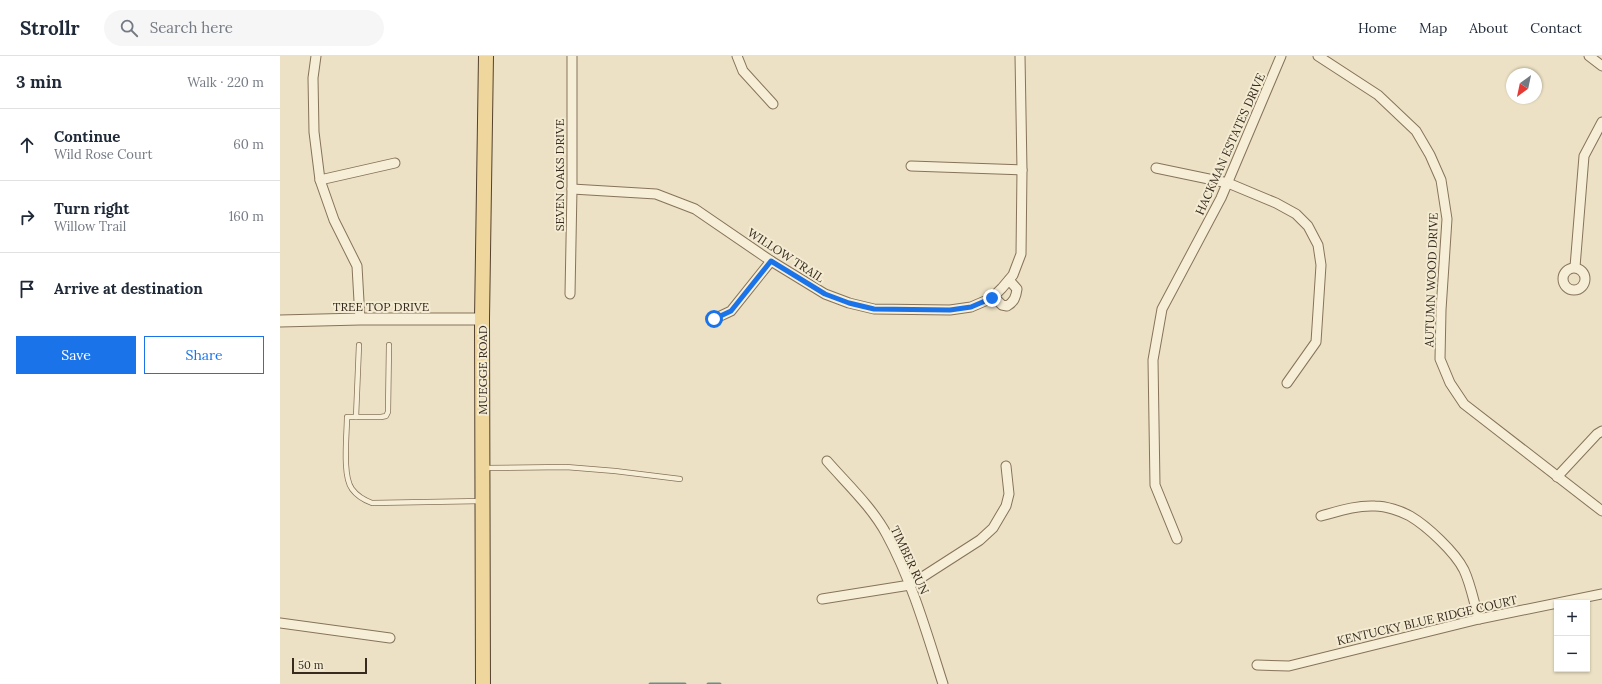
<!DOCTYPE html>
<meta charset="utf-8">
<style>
:root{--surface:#fff;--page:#f6f6f7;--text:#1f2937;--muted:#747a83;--line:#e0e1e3;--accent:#1a73e8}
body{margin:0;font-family:Lora,serif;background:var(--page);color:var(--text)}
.controls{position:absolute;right:12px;bottom:12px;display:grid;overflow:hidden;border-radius:0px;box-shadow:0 1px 3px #0004}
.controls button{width:36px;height:36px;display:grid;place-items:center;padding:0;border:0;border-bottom:1px solid var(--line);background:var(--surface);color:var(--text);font:20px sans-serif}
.compass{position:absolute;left:1226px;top:12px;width:36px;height:36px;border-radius:50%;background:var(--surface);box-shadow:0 1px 3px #0004;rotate:213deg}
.scale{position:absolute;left:12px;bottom:10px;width:75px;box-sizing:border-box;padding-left:4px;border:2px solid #372b1f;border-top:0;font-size:11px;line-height:14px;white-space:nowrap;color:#372b1f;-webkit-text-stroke:3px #f4ebd3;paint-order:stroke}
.stop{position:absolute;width:12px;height:12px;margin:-9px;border:3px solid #1a73e8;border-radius:50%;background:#fff}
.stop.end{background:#1a73e8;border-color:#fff;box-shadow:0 1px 4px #0008}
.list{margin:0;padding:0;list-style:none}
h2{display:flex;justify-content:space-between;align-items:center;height:52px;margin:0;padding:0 16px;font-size:17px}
h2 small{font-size:13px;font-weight:400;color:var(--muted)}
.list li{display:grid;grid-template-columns:26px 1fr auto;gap:12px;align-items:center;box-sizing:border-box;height:72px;padding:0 16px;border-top:1px solid var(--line)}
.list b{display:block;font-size:15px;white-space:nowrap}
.list p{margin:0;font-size:13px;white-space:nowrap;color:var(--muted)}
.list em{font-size:13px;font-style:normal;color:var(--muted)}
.actions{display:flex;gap:8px;padding:12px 16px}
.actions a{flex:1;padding:9px 0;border:1px solid var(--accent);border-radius:0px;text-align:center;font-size:14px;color:var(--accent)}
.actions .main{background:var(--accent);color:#fff}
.icon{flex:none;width:22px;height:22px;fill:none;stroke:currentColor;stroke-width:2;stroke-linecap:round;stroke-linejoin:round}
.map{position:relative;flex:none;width:1322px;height:628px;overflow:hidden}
header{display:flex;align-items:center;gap:24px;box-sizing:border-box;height:56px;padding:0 20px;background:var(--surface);border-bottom:1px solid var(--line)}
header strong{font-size:19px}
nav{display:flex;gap:22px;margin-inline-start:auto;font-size:14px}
.search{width:280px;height:36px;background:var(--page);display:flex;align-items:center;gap:10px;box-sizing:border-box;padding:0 14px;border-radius:22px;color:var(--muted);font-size:15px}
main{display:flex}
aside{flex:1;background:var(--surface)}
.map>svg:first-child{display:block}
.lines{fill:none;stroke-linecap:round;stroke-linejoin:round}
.stream{stroke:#6d8d86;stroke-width:3}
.service-casing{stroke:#86735b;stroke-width:6}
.minor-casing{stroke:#86735b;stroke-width:11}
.tertiary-casing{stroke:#86735b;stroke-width:13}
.primary-casing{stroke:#54412f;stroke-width:16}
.service{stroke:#f7eed7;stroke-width:4.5}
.minor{stroke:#f7eed7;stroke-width:9}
.tertiary{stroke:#f7eed7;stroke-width:11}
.primary{stroke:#eed69d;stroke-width:14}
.route{stroke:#1a73e8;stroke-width:5}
.labels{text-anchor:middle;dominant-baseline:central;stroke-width:4;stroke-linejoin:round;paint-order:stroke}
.street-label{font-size:12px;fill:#372b1f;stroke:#f4ebd3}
</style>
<header>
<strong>Strollr</strong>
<div class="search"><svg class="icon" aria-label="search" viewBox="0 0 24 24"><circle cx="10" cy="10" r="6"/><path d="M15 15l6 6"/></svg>Search here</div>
<nav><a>Home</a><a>Map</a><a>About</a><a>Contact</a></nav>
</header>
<main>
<aside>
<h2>3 min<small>Walk · 220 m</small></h2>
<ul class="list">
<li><svg class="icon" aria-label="ahead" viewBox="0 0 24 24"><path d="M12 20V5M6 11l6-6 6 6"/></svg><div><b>Continue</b><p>Wild Rose Court</p></div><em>60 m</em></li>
<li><svg class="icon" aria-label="right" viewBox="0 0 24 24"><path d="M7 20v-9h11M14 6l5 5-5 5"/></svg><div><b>Turn right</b><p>Willow Trail</p></div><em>160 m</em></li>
<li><svg class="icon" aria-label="arrive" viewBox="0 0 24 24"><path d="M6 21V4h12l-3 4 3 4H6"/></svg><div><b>Arrive at destination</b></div></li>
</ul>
<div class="actions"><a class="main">Save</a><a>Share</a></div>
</aside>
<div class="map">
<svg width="1322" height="628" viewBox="0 0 1322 628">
<rect width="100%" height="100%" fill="#ece1c4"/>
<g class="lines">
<g class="stream">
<path d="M370,628H405"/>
<path d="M428,628H440"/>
</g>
<defs>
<g id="service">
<path d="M109,289L108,356L106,360L101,361H67C67,378 62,420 72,433C77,440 84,444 92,447L202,445"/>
<path d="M76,361L79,289"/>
<path d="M205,412L286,411L335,415L400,423"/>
</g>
<g id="minor">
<path d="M36,0L33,22L34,76L40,124L54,164L77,210L80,263"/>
<path d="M457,0L463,15L493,48"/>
<path d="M1038,0L1098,39L1136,75L1150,99L1161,124L1167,163L1161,254L1160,303L1170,327L1184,348L1322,455"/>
<path d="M1309,0L1322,10"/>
<path d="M631,110L742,114"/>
<path d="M876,112L948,127L996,147L1016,158L1028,170L1038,189L1041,209L1036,286L1007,327"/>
<path d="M40,124L115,107"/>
<path d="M292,133L376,138L415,153L491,205L545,238L569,247L594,253L670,254L691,251L712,242L722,232L733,219L741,198L742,114L740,0"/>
<path d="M1295,211L1304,100L1322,66"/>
<circle cx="1294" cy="223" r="11"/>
<path d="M290,238L292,133V0"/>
<path d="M713,240L722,249L727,250C734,246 736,241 737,233L729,224"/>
<path d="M434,263L451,255L491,205"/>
<path d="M547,405C567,428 592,451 607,479C632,525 647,578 663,628"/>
<path d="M1277,421L1317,378L1322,375"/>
<path d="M1041,460C1059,455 1077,449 1095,450C1106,450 1121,455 1130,460C1147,470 1175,496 1184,514C1191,529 1194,547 1199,563"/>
<path d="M897,483L875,429L873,304L882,253L941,142L1001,0"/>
<path d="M542,543L630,529L700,484L713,472L726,450L729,438L726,410"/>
<path d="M0,567L110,582"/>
<path d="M977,609L1009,610L1199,563L1322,538"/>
</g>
<path id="tertiary" d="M0,265L80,263H202"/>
<path id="primary" d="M203,628L202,263L206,0"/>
</defs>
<use href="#service" class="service-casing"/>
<use href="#minor" class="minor-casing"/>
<use href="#tertiary" class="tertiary-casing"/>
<use href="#primary" class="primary-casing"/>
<use href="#service" class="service"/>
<use href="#minor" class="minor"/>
<use href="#tertiary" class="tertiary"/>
<use href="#primary" class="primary"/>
</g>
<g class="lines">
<path class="route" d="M434,263L451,255L491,205L545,238L569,247L594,253L670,254L691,251L712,242"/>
</g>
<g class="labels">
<g class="street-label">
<text transform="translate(950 88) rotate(-66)">HACKMAN ESTATES DRIVE</text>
<text transform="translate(279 119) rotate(-90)">SEVEN OAKS DRIVE</text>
<text transform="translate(506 199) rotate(33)">WILLOW TRAIL</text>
<text transform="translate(1151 224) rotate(-88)">AUTUMN WOOD DRIVE</text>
<text x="101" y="250">TREE TOP DRIVE</text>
<text transform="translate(202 314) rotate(-90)">MUEGGE ROAD</text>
<text transform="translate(630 504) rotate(65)">TIMBER RUN</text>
<text transform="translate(1147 564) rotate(-13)">KENTUCKY BLUE RIDGE COURT</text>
</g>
</g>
</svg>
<div class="controls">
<button>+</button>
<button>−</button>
</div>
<svg class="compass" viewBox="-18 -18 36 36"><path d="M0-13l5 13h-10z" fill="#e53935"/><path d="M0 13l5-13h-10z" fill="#747a83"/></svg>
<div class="scale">50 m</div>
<div class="stop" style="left:434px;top:263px"></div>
<div class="stop end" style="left:712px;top:242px"></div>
</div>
</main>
